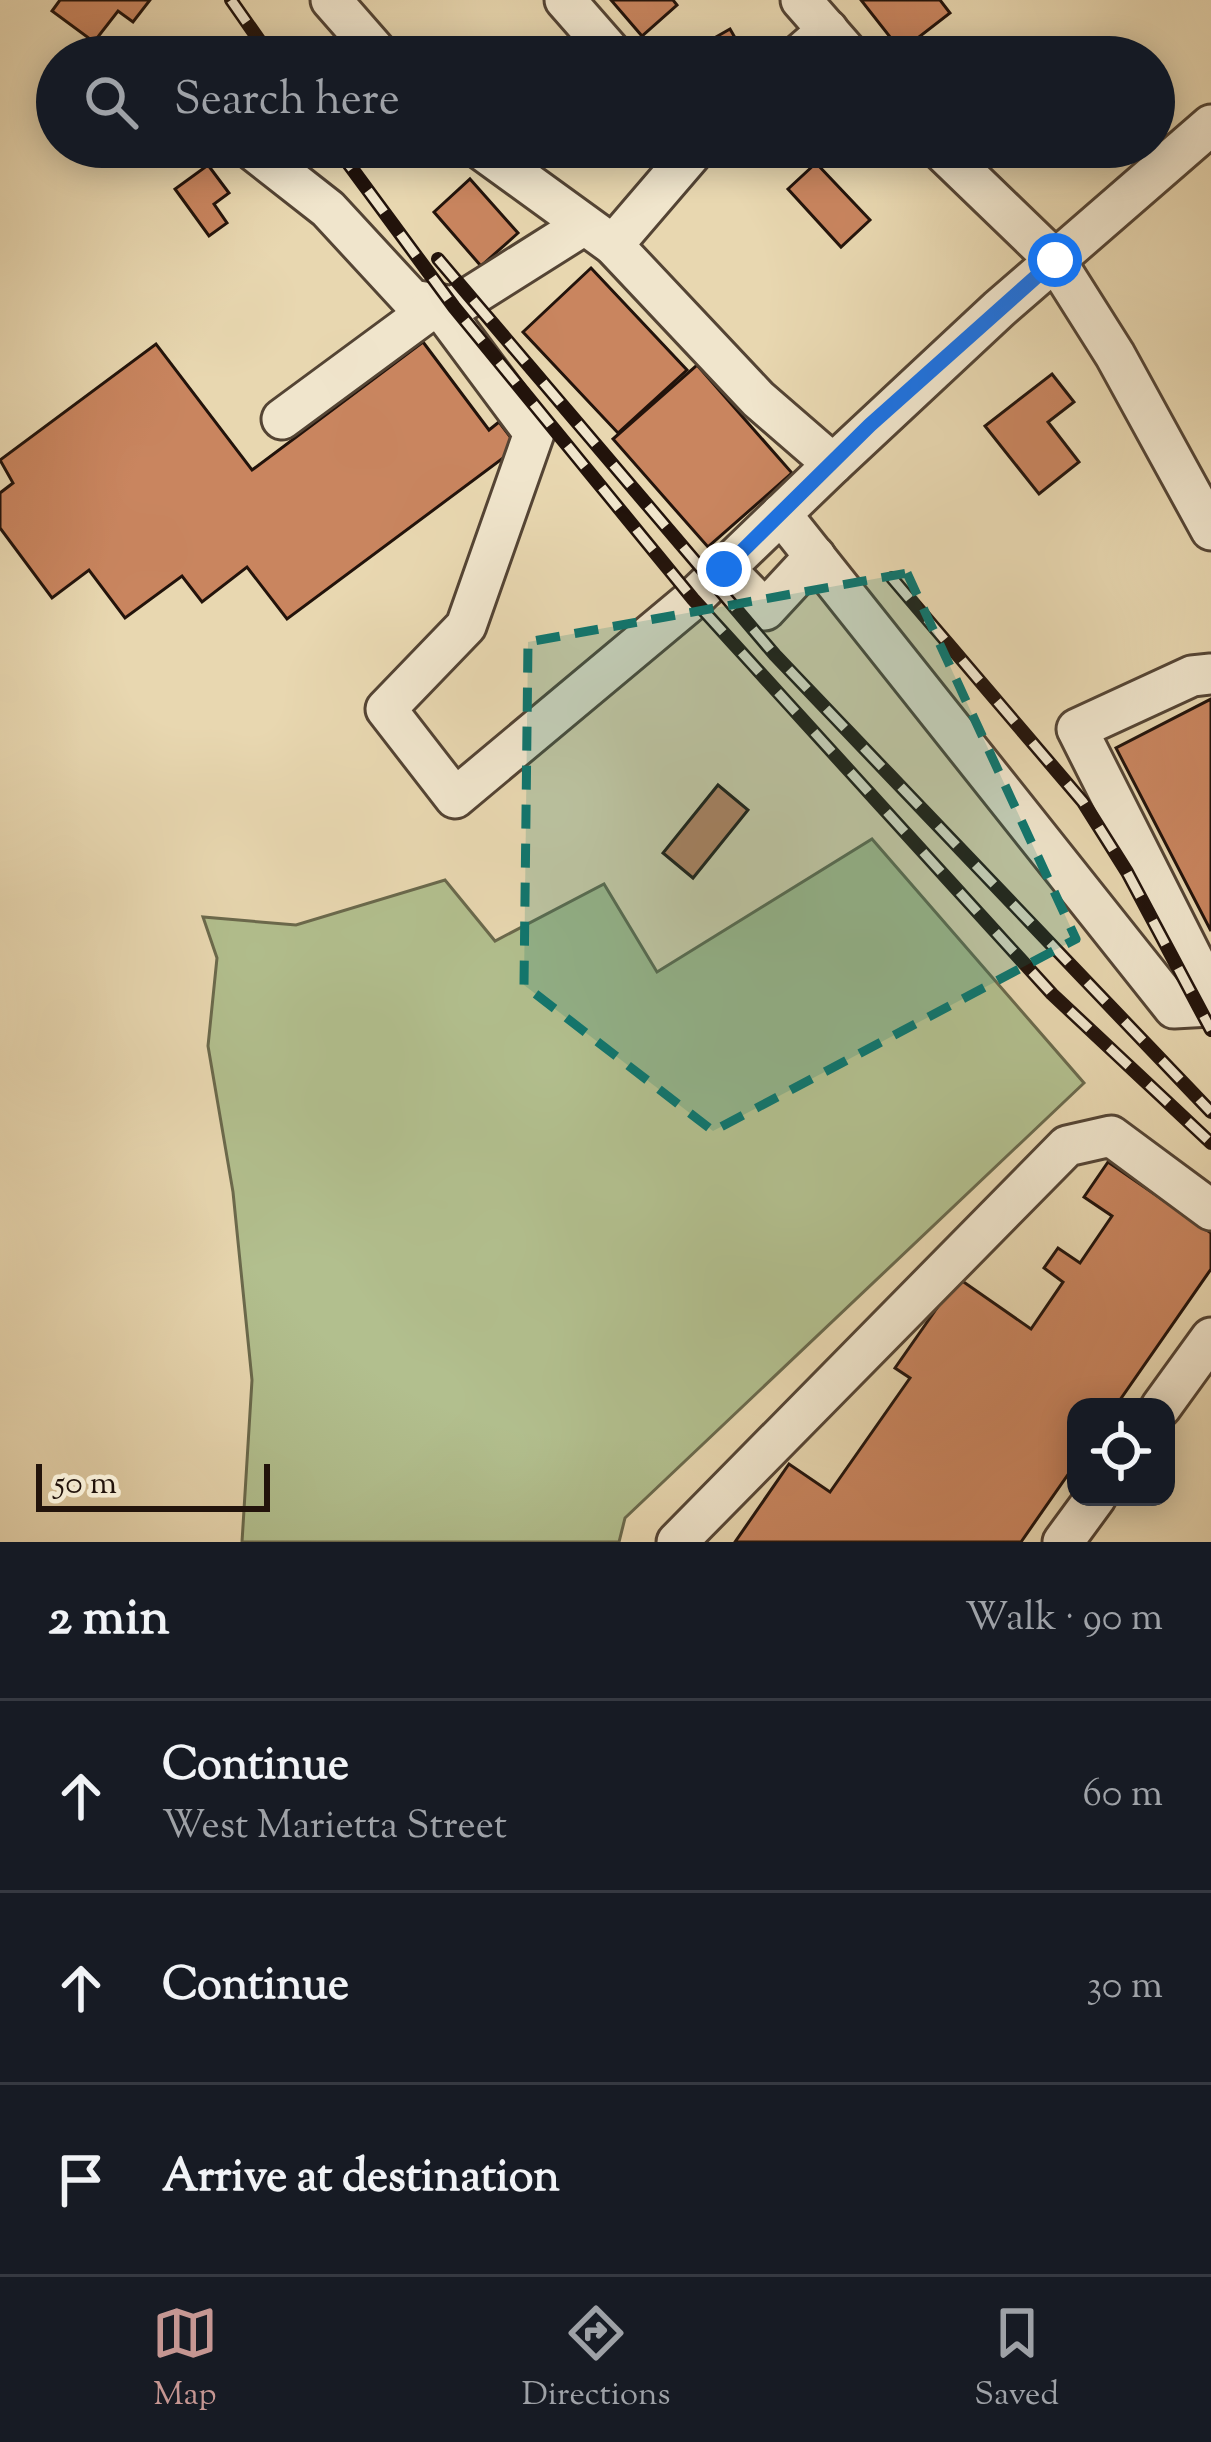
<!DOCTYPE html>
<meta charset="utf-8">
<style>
:root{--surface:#171b24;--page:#242831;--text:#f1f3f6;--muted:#9ea1a6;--line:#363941;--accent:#c59692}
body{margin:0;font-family:"Sorts Mill Goudy",serif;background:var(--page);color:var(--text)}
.controls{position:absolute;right:36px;bottom:36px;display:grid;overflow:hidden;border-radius:24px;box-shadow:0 6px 30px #0003}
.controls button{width:108px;height:108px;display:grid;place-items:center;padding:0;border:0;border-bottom:3px solid var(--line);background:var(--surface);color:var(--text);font:60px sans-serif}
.scale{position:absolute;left:36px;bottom:30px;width:234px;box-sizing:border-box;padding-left:12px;border:6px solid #22130b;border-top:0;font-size:33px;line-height:42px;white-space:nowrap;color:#22130b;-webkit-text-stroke:9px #f0e5cc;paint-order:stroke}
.stop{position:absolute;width:36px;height:36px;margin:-27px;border:9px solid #1a73e8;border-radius:50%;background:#fff}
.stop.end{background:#1a73e8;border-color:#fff;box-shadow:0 3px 12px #0008}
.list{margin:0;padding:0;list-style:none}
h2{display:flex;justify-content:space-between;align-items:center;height:156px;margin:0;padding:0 48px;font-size:51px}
h2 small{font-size:39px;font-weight:400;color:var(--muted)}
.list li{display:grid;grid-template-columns:78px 1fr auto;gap:36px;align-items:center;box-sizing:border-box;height:192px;padding:0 48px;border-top:3px solid var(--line)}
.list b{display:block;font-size:45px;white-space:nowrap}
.list p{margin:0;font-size:39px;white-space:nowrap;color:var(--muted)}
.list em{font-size:39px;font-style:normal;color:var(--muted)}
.icon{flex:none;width:66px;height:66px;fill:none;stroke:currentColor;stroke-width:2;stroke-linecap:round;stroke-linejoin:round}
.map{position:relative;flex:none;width:1211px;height:1542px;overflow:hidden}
.search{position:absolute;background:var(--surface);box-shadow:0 6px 30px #0003;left:36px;right:36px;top:36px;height:132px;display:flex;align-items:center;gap:30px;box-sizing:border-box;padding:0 42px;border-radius:66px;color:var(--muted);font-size:45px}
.sheet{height:732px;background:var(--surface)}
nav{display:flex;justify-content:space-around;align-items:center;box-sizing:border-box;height:168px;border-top:3px solid var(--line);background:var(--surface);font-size:33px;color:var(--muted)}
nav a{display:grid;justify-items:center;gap:6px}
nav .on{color:var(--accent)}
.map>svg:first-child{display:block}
.green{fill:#b2bf8e;stroke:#6a694c;stroke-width:3}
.building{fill:#c9855f;stroke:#22130b;stroke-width:3}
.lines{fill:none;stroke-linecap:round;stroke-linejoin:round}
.minor-casing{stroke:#544434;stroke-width:45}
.minor{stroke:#f0e5cc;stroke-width:39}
.rail-casing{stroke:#22130b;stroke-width:14}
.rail{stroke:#f0e5cc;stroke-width:9;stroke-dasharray:27;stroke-linecap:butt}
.route{stroke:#1a73e8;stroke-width:15}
.marked{fill:#0f766e;fill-opacity:0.2;stroke:#0f766e;stroke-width:9;stroke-dasharray:24 15;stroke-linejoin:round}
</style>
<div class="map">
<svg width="1211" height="1542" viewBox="0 0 1211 1542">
<rect width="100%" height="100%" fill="#e8d7b0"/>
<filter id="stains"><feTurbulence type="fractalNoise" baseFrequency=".00167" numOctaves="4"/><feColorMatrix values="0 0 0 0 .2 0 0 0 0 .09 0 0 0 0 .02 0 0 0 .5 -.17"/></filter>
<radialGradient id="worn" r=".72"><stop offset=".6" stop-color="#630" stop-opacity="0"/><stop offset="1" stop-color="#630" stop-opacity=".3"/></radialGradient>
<path class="green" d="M872,839L1084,1083L625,1518L619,1542H242L252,1380L233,1192L208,1046L217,958L203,917L296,925L445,880L495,941L604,884L657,972Z"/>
<g class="building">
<path d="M60,0H150L133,22L118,11L94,42L52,11Z"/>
<path d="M611,0H673L677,5L642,36Z"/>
<path d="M861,0H940L950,13L901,51Z"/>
<path d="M730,29L746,57H681Z"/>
<path d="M816,163L870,220L841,247L788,189Z"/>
<path d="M208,165L229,193L214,204L227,223L209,236L175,189Z"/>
<path d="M470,179L518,233L481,266L434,212Z"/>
<path d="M591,268L687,370L618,433L523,332Z"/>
<path d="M423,342L489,430L499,422L518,447L287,619L247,567L202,602L182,576L125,618L89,570L52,598L0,528V493L13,483L0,460L156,344L252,470Z"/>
<path d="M697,365L792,473L708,547L613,439Z"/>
<path d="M1052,374L1074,402L1048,422L1079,462L1039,494L985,426Z"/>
<path d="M1211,699V931L1116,748Z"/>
<path d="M718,785L748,810L693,878L663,853Z"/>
<path d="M1108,1162L1211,1233V1269L1115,1407H1076V1463L1021,1542H735L789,1464L830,1492L910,1378L895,1368L958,1278L1031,1329L1063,1282L1044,1268L1058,1248L1080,1263L1112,1216L1084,1197Z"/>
</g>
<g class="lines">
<defs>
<g id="minor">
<path d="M331,0L381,57"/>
<path d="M565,0L615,57"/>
<path d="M801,0L851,57"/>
<path d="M797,57L828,30"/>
<path d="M249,147L328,209L412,300L454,307L584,225"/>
<path d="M478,147L613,245L758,399L833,464L999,309L1211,125"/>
<path d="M938,147L1055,260L1115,355L1211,530"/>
<path d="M613,245L697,147"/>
<path d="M282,419L438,304L534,433L466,626L386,709L455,798L693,599L833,464"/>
<path d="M781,514L1174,1008L1211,1006"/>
<path d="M725,569L765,610L815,556"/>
<path d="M1211,674L1192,676L1077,729L1211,995"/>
<path d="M1161,1407L1211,1338"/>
<path d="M677,1542L1067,1146L1111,1136L1211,1210"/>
<path d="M1063,1542L1096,1497"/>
</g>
</defs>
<use href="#minor" class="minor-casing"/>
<use href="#minor" class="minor"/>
<defs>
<g id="rail">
<path d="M231,0L271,57"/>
<path d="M336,147L454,307L693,599L1052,994L1211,1143"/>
<path d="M438,259L775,655L1211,1112"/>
<path d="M892,578L1083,802L1127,872L1211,1030"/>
</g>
</defs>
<use href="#rail" class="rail-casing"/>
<use href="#rail" class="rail"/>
</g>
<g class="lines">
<path class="route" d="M724,569L870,425L1055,260"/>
</g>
<path class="marked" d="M907,573L1076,939L713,1131L524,985L528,642Z"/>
<rect width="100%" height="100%" filter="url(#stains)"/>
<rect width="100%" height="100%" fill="url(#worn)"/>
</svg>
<div class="controls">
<button><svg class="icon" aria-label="locate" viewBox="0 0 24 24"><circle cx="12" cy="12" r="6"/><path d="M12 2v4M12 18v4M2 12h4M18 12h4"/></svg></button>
</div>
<div class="scale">50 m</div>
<div class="stop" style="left:1055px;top:260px"></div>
<div class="stop end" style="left:724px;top:569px"></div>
<div class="search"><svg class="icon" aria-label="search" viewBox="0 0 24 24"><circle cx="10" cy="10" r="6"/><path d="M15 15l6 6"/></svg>Search here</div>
</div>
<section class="sheet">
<h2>2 min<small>Walk · 90 m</small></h2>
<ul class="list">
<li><svg class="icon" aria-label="ahead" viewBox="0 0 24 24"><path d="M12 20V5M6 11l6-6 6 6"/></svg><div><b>Continue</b><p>West Marietta Street</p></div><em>60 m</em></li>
<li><svg class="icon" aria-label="ahead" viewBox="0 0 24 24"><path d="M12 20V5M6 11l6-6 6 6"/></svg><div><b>Continue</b></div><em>30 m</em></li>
<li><svg class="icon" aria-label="arrive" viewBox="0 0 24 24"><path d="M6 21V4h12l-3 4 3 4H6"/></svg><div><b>Arrive at destination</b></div></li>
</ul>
</section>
<nav>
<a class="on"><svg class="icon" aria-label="map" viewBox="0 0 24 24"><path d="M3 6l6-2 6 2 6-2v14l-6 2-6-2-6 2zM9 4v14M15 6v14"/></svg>Map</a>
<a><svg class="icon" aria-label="directions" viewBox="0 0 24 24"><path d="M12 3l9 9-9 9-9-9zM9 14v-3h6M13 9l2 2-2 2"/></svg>Directions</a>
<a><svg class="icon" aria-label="saved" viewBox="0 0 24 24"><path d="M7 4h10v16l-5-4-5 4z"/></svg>Saved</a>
</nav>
